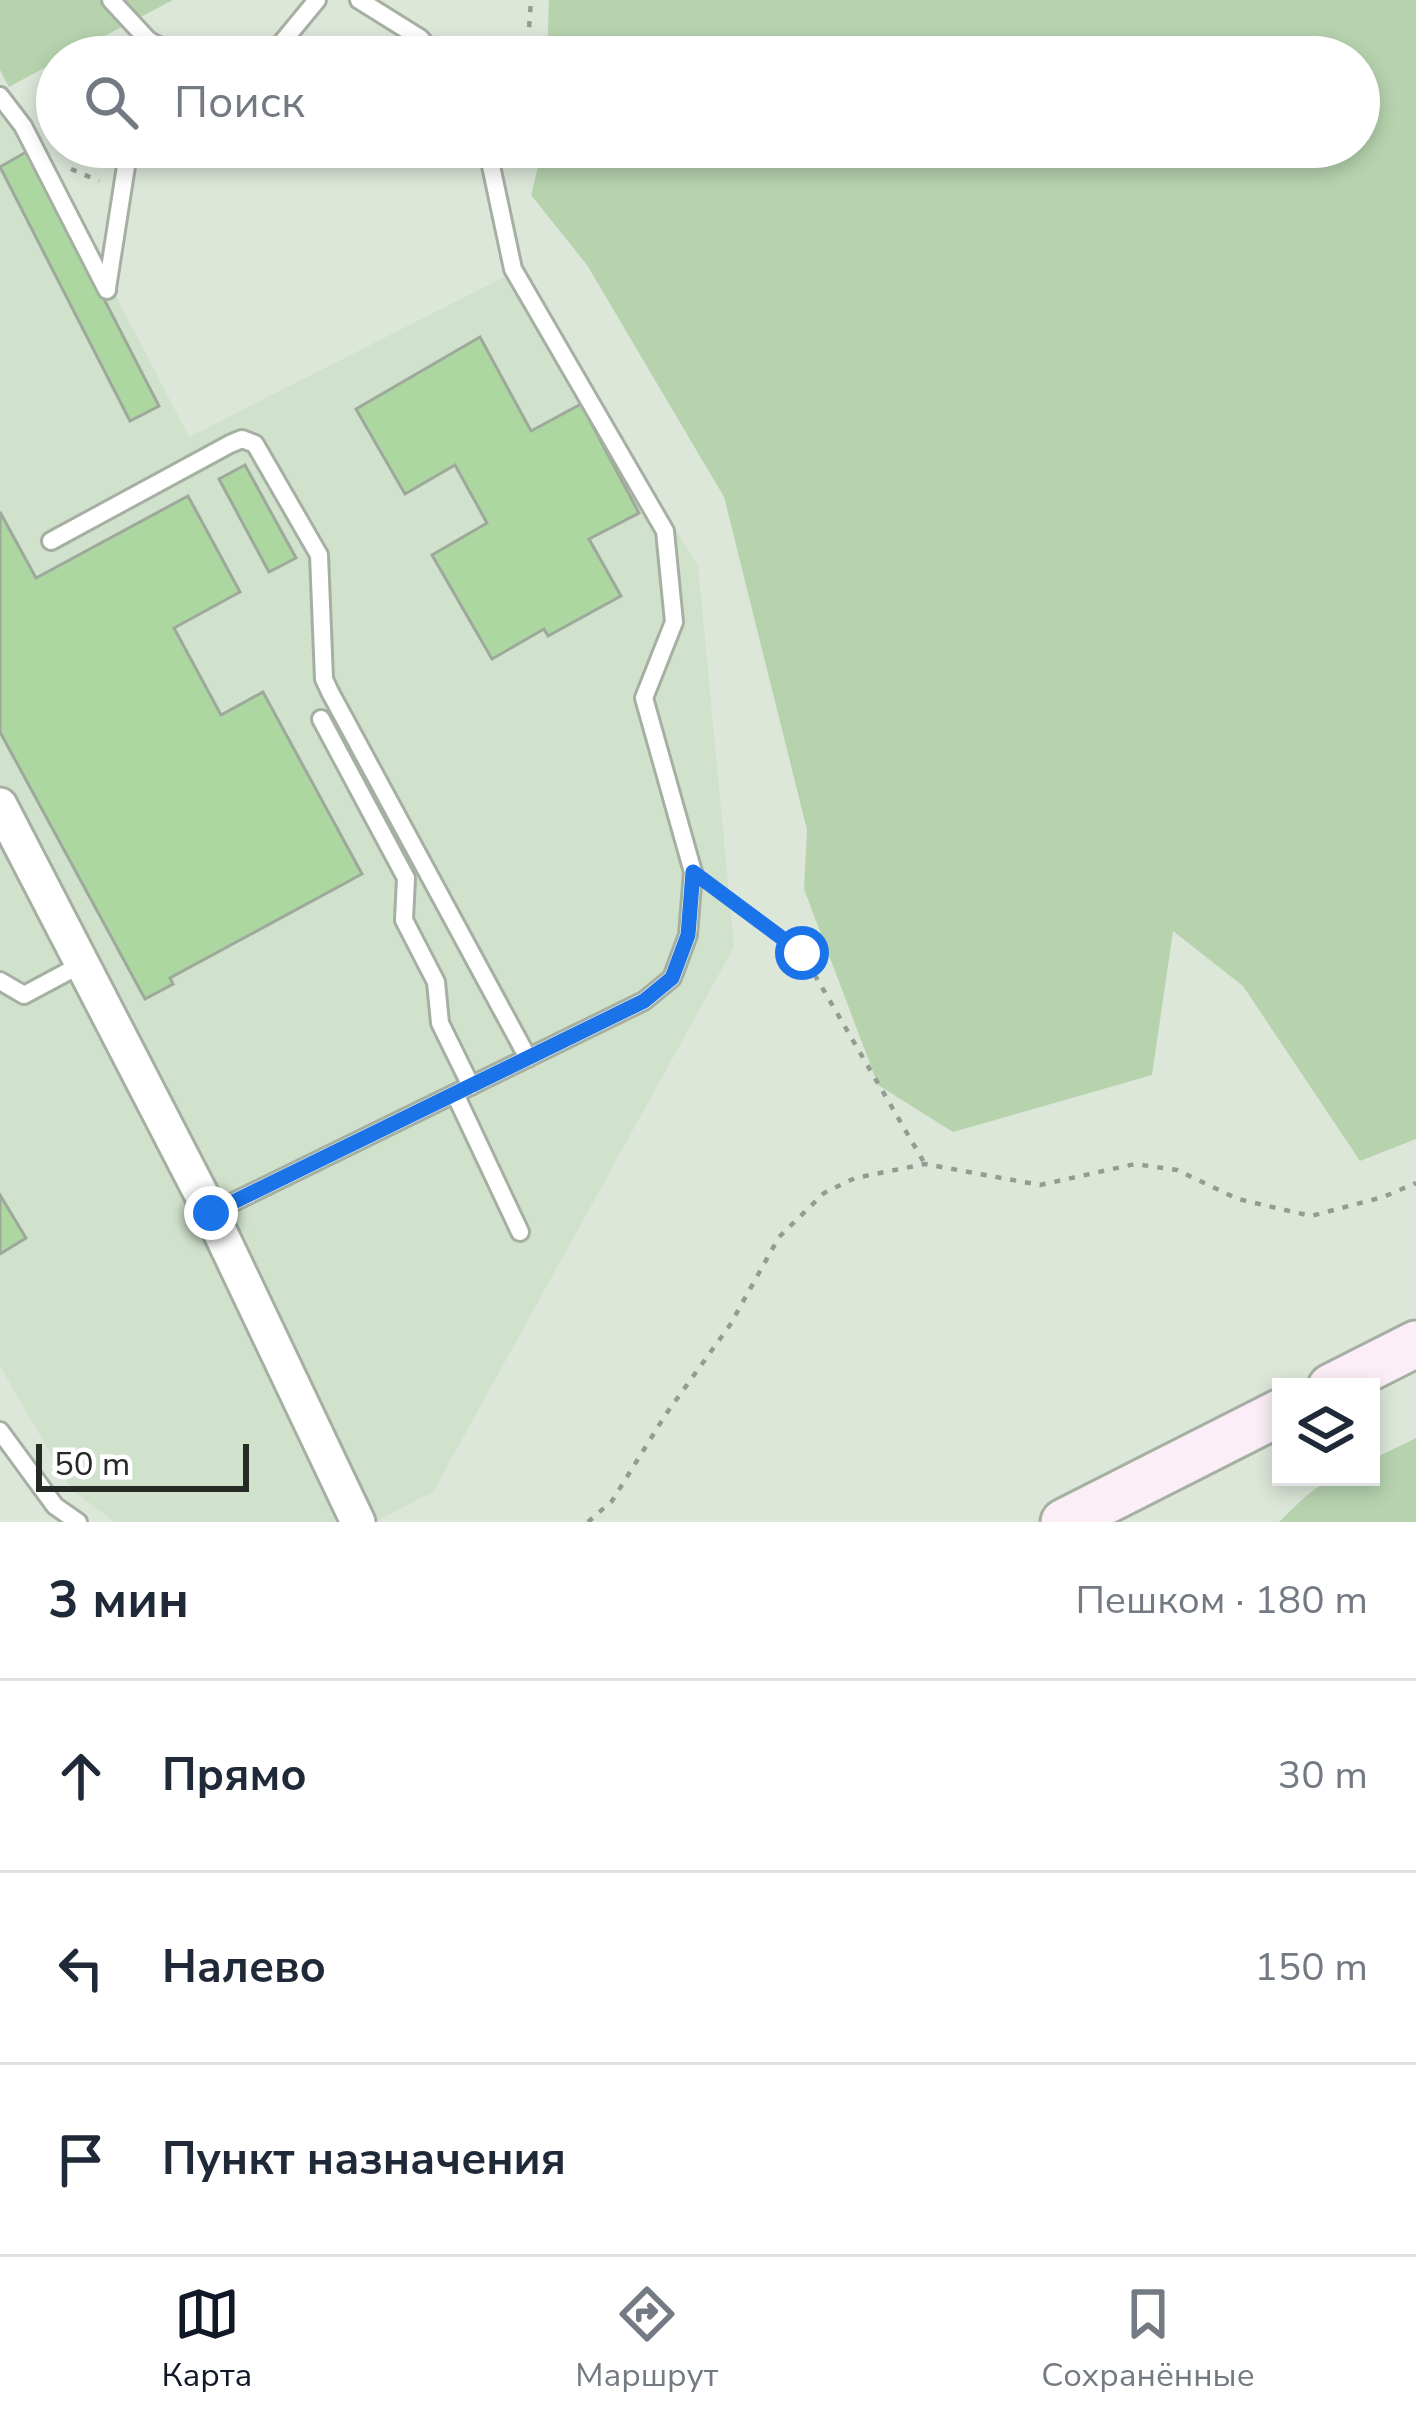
<!DOCTYPE html>
<html lang="ru">
<meta charset="utf-8">
<style>
:root{--surface:#fff;--page:#f6f6f7;--text:#1f2937;--muted:#747a83;--line:#e0e1e3;--accent:#111827}
body{margin:0;font-family:"Nunito Sans",sans-serif;background:var(--page);color:var(--text)}
.controls{position:absolute;right:36px;bottom:36px;display:grid;overflow:hidden;border-radius:0px;box-shadow:0 6px 18px #0003}
.controls button{width:108px;height:108px;display:grid;place-items:center;padding:0;border:0;border-bottom:3px solid var(--line);background:var(--surface);color:var(--text);font:60px sans-serif}
.scale{position:absolute;left:36px;bottom:30px;width:213px;box-sizing:border-box;padding-left:12px;border:6px solid #262a25;border-top:0;font-size:33px;line-height:42px;white-space:nowrap;color:#262a25;-webkit-text-stroke:9px #fff;paint-order:stroke}
.stop{position:absolute;width:36px;height:36px;margin:-27px;border:9px solid #1a73e8;border-radius:50%;background:#fff}
.stop.end{background:#1a73e8;border-color:#fff;box-shadow:0 3px 12px #0008}
.list{margin:0;padding:0;list-style:none}
h2{display:flex;justify-content:space-between;align-items:center;height:156px;margin:0;padding:0 48px;font-size:51px}
h2 small{font-size:39px;font-weight:400;color:var(--muted)}
.list li{display:grid;grid-template-columns:78px 1fr auto;gap:36px;align-items:center;box-sizing:border-box;height:192px;padding:0 48px;border-top:3px solid var(--line)}
.list b{display:block;font-size:45px;white-space:nowrap}
.list em{font-size:39px;font-style:normal;color:var(--muted)}
.icon{flex:none;width:66px;height:66px;fill:none;stroke:currentColor;stroke-width:2;stroke-linecap:round;stroke-linejoin:round}
.map{position:relative;flex:none;width:1416px;height:1522px;overflow:hidden}
.search{position:absolute;background:var(--surface);box-shadow:0 6px 18px #0003;left:36px;right:36px;top:36px;height:132px;display:flex;align-items:center;gap:30px;box-sizing:border-box;padding:0 42px;border-radius:66px;color:var(--muted);font-size:45px}
.sheet{height:732px;background:var(--surface)}
nav{display:flex;justify-content:space-around;align-items:center;box-sizing:border-box;height:168px;border-top:3px solid var(--line);background:var(--surface);font-size:33px;color:var(--muted)}
nav a{display:grid;justify-items:center;gap:6px}
nav .on{color:var(--accent)}
.map>svg:first-child{display:block}
.built{fill:#d0e1cc}
.green{fill:#b6d3ae}
.building{fill:#acd7a1;stroke:#9ea99c;stroke-width:3}
.lines{fill:none;stroke-linecap:round;stroke-linejoin:round}
.service-casing{stroke:#a5b0a3;stroke-width:22}
.minor-casing{stroke:#a5b0a3;stroke-width:39}
.secondary-casing{stroke:#a5b0a3;stroke-width:51}
.path{stroke:#949c92;stroke-width:4.5;stroke-dasharray:6 9;stroke-linecap:butt}
.service{stroke:#fff;stroke-width:16}
.minor{stroke:#fff;stroke-width:33}
.secondary{stroke:#fbeef6;stroke-width:45}
.route{stroke:#1a73e8;stroke-width:15}
</style>
<div class="map">
<svg width="1416" height="1522" viewBox="0 0 1416 1522">
<rect width="100%" height="100%" fill="#dce7d9"/>
<path class="built" d="M0,107L26,122L189,437L514,272L698,565L734,947L433,1492L374,1522H115L71,1489L0,1366Z"/>
<g class="green">
<path d="M0,0H173L65,57H57V61L9,87L0,70Z"/>
<path d="M549,0H1416V1139L1360,1161L1243,986L1173,931L1152,1075L953,1132L878,1085L804,889L807,830L724,497L587,265L531,195L543,147H1359V57H547Z"/>
<path d="M1416,1438V1522H1279C1315,1488 1319,1477 1371,1477V1460Z"/>
</g>
<g class="building">
<path d="M28,151L159,406L130,421L0,167Z"/>
<path d="M480,337L531,431L581,404L639,513L589,539L621,596L548,636L544,629L492,659L432,555L487,523L455,465L405,494L356,409Z"/>
<path d="M245,465L296,558L269,572L219,479Z"/>
<path d="M188,496L240,592L174,628L221,715L263,692L362,874L170,978L173,984L145,999L0,732V512L36,578Z"/>
<path d="M0,1195L26,1238L0,1254Z"/>
</g>
<g class="lines">
<defs>
<g id="service">
<path d="M111,0L148,40L178,57"/>
<path d="M359,0L420,38L437,57"/>
<path d="M270,57L317,0"/>
<path d="M0,96L23,126L107,290"/>
<path d="M107,288L129,147"/>
<path d="M51,541L230,444L242,439L255,444L319,555L324,679L330,692L528,1058"/>
<path d="M321,719L406,878L404,920L436,982L440,1023L471,1086"/>
<path d="M0,981L24,995L82,964"/>
<path d="M455,1094L520,1232"/>
<path d="M211,1213L644,1001L672,978L688,935L693,872L644,698L674,622L665,531L513,269L487,147"/>
<path d="M0,1431L55,1506L78,1522"/>
</g>
<path id="minor" d="M0,805L211,1213L358,1522"/>
<g id="secondary">
<path d="M1331,1387L1416,1344"/>
<path d="M1064,1522L1281,1412"/>
</g>
</defs>
<use href="#service" class="service-casing"/>
<use href="#minor" class="minor-casing"/>
<use href="#secondary" class="secondary-casing"/>
<g class="path">
<path d="M527,57L531,0"/>
<path d="M71,169L99,181"/>
<path d="M714,887L802,953L925,1164"/>
<path d="M588,1522L612,1501L666,1414L730,1325L779,1237L824,1193L855,1178L925,1164L1040,1185L1135,1164L1177,1170L1238,1199L1311,1216L1383,1197L1416,1183"/>
</g>
<use href="#service" class="service"/>
<use href="#minor" class="minor"/>
<use href="#secondary" class="secondary"/>
</g>
<g class="lines">
<path class="route" d="M211,1213L644,1001L672,978L688,935L693,872L802,953"/>
</g>
</svg>
<div class="controls">
<button><svg class="icon" aria-label="layers" viewBox="0 0 24 24"><path d="M12 4l9 5-9 5-9-5zM3 14l9 5 9-5"/></svg></button>
</div>
<div class="scale">50 m</div>
<div class="stop" style="left:802px;top:953px"></div>
<div class="stop end" style="left:211px;top:1213px"></div>
<div class="search"><svg class="icon" aria-label="search" viewBox="0 0 24 24"><circle cx="10" cy="10" r="6"/><path d="M15 15l6 6"/></svg>Поиск</div>
</div>
<section class="sheet">
<h2>3 мин<small>Пешком · 180 m</small></h2>
<ul class="list">
<li><svg class="icon" aria-label="ahead" viewBox="0 0 24 24"><path d="M12 20V5M6 11l6-6 6 6"/></svg><div><b>Прямо</b></div><em>30 m</em></li>
<li><svg class="icon" aria-label="left" viewBox="0 0 24 24"><path d="M17 20v-9H6M10 6l-5 5 5 5"/></svg><div><b>Налево</b></div><em>150 m</em></li>
<li><svg class="icon" aria-label="arrive" viewBox="0 0 24 24"><path d="M6 21V4h12l-3 4 3 4H6"/></svg><div><b>Пункт назначения</b></div></li>
</ul>
</section>
<nav>
<a class="on"><svg class="icon" aria-label="map" viewBox="0 0 24 24"><path d="M3 6l6-2 6 2 6-2v14l-6 2-6-2-6 2zM9 4v14M15 6v14"/></svg>Карта</a>
<a><svg class="icon" aria-label="directions" viewBox="0 0 24 24"><path d="M12 3l9 9-9 9-9-9zM9 14v-3h6M13 9l2 2-2 2"/></svg>Маршрут</a>
<a><svg class="icon" aria-label="saved" viewBox="0 0 24 24"><path d="M7 4h10v16l-5-4-5 4z"/></svg>Сохранённые</a>
</nav>
